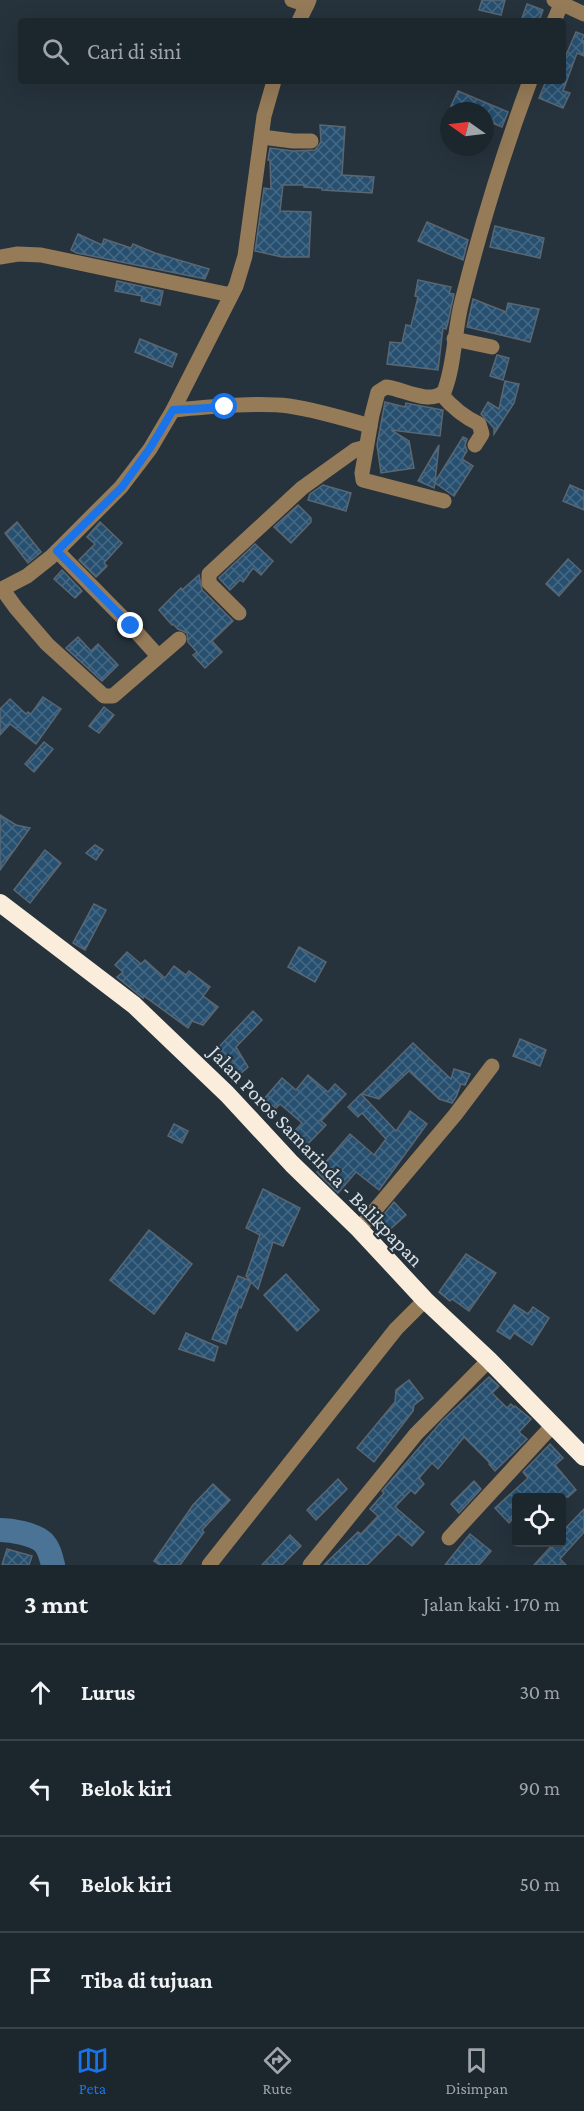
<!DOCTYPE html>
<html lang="id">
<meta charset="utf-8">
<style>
:root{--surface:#1c262d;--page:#252e35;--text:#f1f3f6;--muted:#a0a5aa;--line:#3a4349;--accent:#1a73e8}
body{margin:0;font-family:"Crimson Pro",serif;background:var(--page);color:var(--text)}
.controls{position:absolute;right:18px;bottom:18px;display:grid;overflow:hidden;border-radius:6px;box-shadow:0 6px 24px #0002}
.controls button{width:54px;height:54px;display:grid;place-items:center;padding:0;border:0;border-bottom:2px solid var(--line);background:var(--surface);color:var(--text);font:30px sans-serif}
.compass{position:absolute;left:440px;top:102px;width:54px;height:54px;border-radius:50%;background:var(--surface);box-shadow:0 6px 24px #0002;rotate:284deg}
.stop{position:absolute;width:18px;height:18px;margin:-14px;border:4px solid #1a73e8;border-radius:50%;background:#fff}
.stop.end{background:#1a73e8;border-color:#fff;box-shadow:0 2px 6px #0008}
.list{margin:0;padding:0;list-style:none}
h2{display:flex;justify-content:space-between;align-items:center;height:78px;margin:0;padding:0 24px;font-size:26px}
h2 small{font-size:20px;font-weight:400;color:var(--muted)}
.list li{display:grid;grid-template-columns:39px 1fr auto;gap:18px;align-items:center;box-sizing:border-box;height:96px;padding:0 24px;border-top:2px solid var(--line)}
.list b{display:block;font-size:22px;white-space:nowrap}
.list em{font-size:20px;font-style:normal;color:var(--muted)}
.icon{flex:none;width:33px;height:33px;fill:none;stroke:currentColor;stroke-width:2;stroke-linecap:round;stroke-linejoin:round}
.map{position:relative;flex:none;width:584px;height:1565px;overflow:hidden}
.search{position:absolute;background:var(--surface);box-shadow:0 6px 24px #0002;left:18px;right:18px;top:18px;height:66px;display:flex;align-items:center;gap:15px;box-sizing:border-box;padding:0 21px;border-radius:6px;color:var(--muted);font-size:22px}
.sheet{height:462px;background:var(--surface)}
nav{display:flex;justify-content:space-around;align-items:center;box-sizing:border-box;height:84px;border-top:2px solid var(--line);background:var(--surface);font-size:16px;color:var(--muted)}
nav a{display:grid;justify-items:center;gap:3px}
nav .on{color:var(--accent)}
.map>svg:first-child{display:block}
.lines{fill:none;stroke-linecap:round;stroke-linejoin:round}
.river{stroke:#4a7395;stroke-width:24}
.building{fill:url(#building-cross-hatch);stroke:#5a6772;stroke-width:1.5}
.minor{stroke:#957b58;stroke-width:15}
.highway{stroke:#faeddc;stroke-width:18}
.route{stroke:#1a73e8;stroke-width:8}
.labels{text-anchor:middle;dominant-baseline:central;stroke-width:4.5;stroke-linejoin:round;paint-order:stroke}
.street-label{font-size:21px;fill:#d7dfe5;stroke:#26323c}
</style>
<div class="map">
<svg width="584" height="1565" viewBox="0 0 584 1565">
<defs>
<pattern id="building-cross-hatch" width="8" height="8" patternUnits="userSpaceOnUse" patternTransform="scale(1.5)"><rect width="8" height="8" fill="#275070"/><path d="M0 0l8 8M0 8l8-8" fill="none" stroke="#466984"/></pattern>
</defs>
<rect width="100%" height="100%" fill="#26323c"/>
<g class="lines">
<path class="river" d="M0,1530C12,1530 34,1534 43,1542C49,1548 51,1557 53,1565"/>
</g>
<g class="building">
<path d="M482,0H505L501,15L479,10Z"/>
<path d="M527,4L543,10L539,21H521Z"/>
<path d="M576,32L584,35L582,40L584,41V56L577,53L563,91L570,93L563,108L539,98L546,81H563V62Z"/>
<path d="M458,91L508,112L502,127L485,120V111H455L456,108L451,106Z"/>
<path d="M320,125L345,127L342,175L374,177L372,193L322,190V188L304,187V185H283L280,211L311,212L309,257H282L255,251L264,188L271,189L270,160H268L270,148L293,151L315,150L321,142Z"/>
<path d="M427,222L468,240L463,260L418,241Z"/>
<path d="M495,226L544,238L540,258L490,247Z"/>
<path d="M78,234L102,245L104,239L131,248L133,244L155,253L209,269L205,279L77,253L71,250Z"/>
<path d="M418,280L451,287L449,293L454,294L448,322L446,329L443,328L438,370L387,364L390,342L402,343L406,325L411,326L418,297L415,296Z"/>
<path d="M117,281L163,291L160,305L141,301L142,296L115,291Z"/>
<path d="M473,299L506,312L508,303L539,309L530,342L467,327Z"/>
<path d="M140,339L177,354L172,367L135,352Z"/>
<path d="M497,355L509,358L503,380L490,376Z"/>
<path d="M505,381L519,384L514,403L494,434V428L481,414L488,402L499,409Z"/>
<path d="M385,402L405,407L406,403L443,410L440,436L391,430L409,441L414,468L381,473L377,445Z"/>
<path d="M463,437L467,439L465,445L467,451L462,459L473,466L454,496L435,483L434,488L418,481L439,445L435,482Z"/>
<path d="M323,485L351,493L346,511L308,500L310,494Z"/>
<path d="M570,485L584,491V510L563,501Z"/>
<path d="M298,505L311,518V522L291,543L274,527Z"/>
<path d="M17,522L41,552L28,563L5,533Z"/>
<path d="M100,522L122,543L104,563L107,566L96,577L79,560L95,544L87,537Z"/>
<path d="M255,544L273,561L261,575L253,568L243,582L240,580L230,590L219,578Z"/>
<path d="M568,559L581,571L559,596L546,584Z"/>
<path d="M62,570L82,591L75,598L54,579Z"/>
<path d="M199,575L202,590L233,621L212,641L222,652L205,668L193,655L197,652L188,642L187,633L178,629L173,624L172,625L159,610L181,588L182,590Z"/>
<path d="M78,637L91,651L98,644L118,665L102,681L66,648Z"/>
<path d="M43,697L61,709L36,744L10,724L0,735V709L10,699L26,714L28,712L31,714Z"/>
<path d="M104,707L114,715L99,733L89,726Z"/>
<path d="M44,742L53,749L34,772L25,764Z"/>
<path d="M0,815L16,825L30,828L0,870Z"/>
<path d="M95,845L103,850L96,860L86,853Z"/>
<path d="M45,850L61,863L30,903L14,890Z"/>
<path d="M94,904L106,910L85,950L73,943Z"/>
<path d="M299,947L326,962L315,982L288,967Z"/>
<path d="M127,952L141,964L145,960L165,978L174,966L186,975L189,971L210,987L203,996L218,1007L203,1025L192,1021L188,1028L144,996L143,998L117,977L123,972L115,965Z"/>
<path d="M253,1011L262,1020L236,1047L248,1067L232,1081L223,1067L229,1064L215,1051Z"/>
<path d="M520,1039L546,1050L540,1066L513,1056Z"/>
<path d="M413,1043L451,1079L454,1069L470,1074L465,1085L461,1084L456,1097L452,1103L439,1099L409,1071L379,1099L362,1094Z"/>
<path d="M308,1075L328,1092L335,1084L346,1094L321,1121L326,1125L303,1149L290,1136L302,1123L280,1104L276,1108L264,1099L282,1078L296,1090Z"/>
<path d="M361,1094L396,1131L410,1111L427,1124L379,1190L356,1172L338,1193L317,1172L350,1134L374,1155L386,1139L362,1113L358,1117L348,1107Z"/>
<path d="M174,1124L188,1131L182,1143L168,1136Z"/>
<path d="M263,1189L300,1208L283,1246L273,1242L258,1289L251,1282L241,1308L239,1307L226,1344L212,1339L238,1276L251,1281L246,1276L260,1235L246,1228Z"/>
<path d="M394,1202L406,1215L386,1233L377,1223Z"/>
<path d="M149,1230L192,1264L154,1314L110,1280Z"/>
<path d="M466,1254L496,1273L469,1311L452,1299L450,1301L439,1292Z"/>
<path d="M286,1274L319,1310L297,1331L264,1295Z"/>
<path d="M514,1305L528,1314L533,1307L549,1318L532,1345L514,1333L510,1339L497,1331Z"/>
<path d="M186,1333L218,1347L214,1361L179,1349Z"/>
<path d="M489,1377L499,1386L492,1393L507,1408L511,1404L514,1407L515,1406L531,1419L519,1432L527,1439L495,1471L489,1464L490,1463L464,1437L438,1469L432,1463L419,1478L424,1484L415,1494L411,1490L395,1507L424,1532L412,1546L398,1534L367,1565H324L358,1532L361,1534L378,1516L370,1509L384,1493L382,1491L442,1421Z"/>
<path d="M409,1380L423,1398L414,1405L413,1411L374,1462L357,1448L395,1402L396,1390Z"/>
<path d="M550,1444L563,1458L555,1465L576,1490L568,1497H516V1515L509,1523L495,1508L528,1478L523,1472Z"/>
<path d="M338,1479L347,1489L316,1520L307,1510Z"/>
<path d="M474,1481L481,1489L459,1513L451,1504Z"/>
<path d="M213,1484L230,1500L202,1530L204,1532L180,1565H160L154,1561L193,1505Z"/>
<path d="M584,1509V1532L560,1559L566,1565H534L555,1542H561V1533Z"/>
<path d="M470,1534L491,1551L479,1565H445Z"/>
<path d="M290,1535L301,1546L282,1565H262Z"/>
<path d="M7,1549L32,1556L29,1565H2Z"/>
</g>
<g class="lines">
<g class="minor">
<path d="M292,0L307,5"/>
<path d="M554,0L584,14"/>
<path d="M299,21L309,0"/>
<path d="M554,21L563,0"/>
<path d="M262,137L293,141H311"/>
<path d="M0,257L18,254L41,255L231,295"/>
<path d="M454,339L492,347"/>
<path d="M441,394C452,407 464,417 479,424L482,434L475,445"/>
<path d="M173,410C207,407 256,402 289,406C316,410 343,418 370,426"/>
<path d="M444,501L363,480L362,473L372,415L378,392L386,387C404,389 428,405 444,392C455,364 454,331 462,301C481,226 503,153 530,81"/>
<path d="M57,551L131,626L158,656"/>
<path d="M0,590L27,576L51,557L121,487L150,449L173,410L236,286L245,256L264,116L274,81"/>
<path d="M3,590L16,608L47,644L104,696H113L179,639"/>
<path d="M239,613L209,583V574L302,488L355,450L366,447"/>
<path d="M359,1229L455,1115L492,1066"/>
<path d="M449,1538L553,1425"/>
<path d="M209,1565L396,1329L425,1300"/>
<path d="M310,1565L416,1434L489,1360"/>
</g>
<path class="highway" d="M0,903L134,1005L227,1094L292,1164L359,1229L425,1300L489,1360L584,1457"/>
</g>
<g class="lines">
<path class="route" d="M131,626L57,551L122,487L150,448L173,410L225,407"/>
</g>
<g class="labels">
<g class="street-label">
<text transform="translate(316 1156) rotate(46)">Jalan Poros Samarinda - Balikpapan</text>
</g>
</g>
</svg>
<div class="controls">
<button><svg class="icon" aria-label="locate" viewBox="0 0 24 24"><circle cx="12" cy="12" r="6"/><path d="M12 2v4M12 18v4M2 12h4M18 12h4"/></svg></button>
</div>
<svg class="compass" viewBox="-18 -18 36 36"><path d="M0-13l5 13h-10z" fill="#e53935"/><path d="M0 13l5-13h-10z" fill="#a0a5aa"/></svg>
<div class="stop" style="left:225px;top:407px"></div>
<div class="stop end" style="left:131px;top:626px"></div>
<div class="search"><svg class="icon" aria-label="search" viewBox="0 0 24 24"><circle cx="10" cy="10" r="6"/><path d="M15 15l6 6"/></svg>Cari di sini</div>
</div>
<section class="sheet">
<h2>3 mnt<small>Jalan kaki · 170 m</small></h2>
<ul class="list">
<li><svg class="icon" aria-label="ahead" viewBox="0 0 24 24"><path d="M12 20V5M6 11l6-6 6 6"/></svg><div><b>Lurus</b></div><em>30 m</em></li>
<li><svg class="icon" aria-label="left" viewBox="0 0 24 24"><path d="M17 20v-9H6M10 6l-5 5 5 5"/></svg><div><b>Belok kiri</b></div><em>90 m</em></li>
<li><svg class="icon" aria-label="left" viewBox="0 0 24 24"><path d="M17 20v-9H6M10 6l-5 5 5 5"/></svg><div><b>Belok kiri</b></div><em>50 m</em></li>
<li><svg class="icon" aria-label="arrive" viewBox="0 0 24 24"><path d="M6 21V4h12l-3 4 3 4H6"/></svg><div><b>Tiba di tujuan</b></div></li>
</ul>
</section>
<nav>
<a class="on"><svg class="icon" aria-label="map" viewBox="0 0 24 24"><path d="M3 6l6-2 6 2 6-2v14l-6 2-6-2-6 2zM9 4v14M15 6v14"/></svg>Peta</a>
<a><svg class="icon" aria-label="directions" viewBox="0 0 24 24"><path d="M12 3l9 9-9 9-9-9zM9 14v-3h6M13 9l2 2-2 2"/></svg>Rute</a>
<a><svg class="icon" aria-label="saved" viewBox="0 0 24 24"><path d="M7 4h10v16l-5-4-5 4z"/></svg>Disimpan</a>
</nav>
